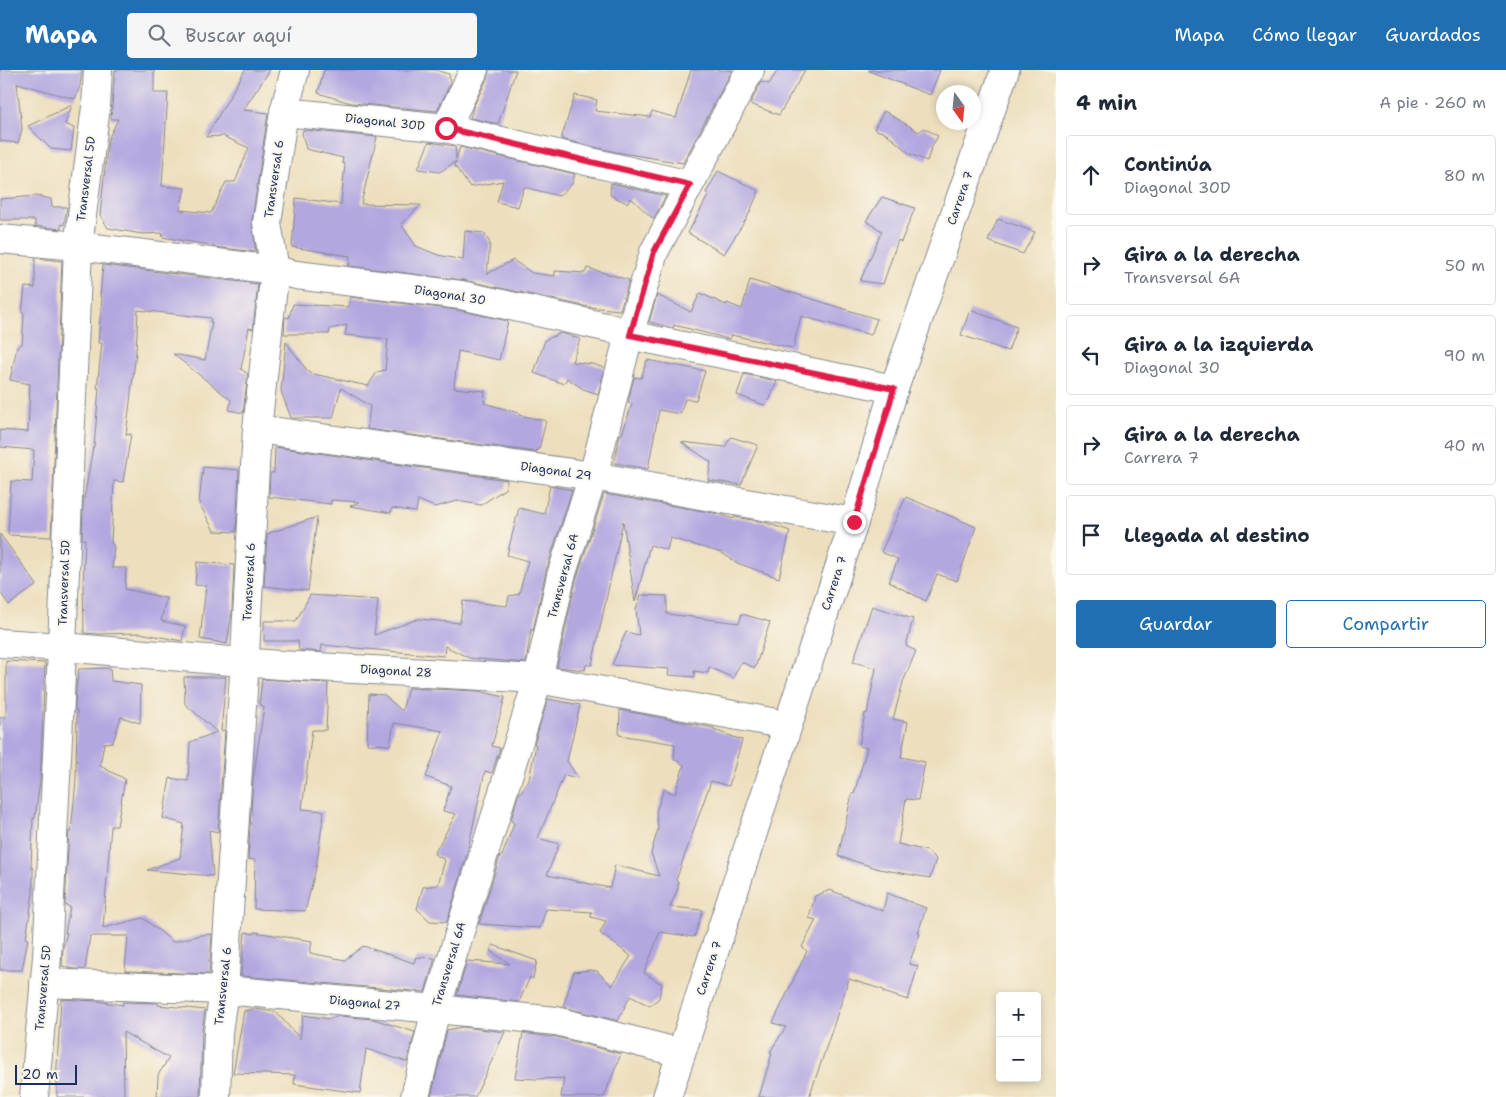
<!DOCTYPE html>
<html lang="es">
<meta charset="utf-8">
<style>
:root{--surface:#fff;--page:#f6f6f7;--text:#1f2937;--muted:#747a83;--line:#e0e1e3;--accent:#1f6fb2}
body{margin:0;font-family:"Shantell Sans",sans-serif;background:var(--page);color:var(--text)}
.controls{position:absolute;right:15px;bottom:15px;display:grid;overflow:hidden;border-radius:5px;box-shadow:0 2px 8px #0003}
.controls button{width:45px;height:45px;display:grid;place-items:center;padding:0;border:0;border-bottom:1px solid var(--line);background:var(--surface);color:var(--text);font:25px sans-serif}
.compass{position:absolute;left:936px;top:15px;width:45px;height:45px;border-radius:50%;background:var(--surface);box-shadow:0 2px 8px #0003;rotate:165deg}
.scale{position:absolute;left:15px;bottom:12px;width:62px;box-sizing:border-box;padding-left:5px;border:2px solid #1b2f5e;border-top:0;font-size:14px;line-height:18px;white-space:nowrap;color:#1b2f5e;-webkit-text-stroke:4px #fbf7ec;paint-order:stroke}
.stop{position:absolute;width:15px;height:15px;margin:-11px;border:4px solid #e11d48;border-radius:50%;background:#fff}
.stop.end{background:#e11d48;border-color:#fff;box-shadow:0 1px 5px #0008}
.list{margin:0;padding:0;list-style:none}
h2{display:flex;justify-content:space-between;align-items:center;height:65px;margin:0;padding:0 20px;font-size:21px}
h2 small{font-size:16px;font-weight:400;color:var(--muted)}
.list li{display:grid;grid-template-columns:32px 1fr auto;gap:15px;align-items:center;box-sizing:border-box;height:80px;margin:0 10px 10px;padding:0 10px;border:1px solid var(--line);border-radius:5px}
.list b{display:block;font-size:19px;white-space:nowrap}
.list p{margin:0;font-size:16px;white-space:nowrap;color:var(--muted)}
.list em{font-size:16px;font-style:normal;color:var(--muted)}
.actions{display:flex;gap:10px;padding:15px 20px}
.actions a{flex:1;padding:11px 0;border:1px solid var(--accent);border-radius:5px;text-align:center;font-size:18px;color:var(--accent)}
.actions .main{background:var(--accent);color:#fff}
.icon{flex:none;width:28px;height:28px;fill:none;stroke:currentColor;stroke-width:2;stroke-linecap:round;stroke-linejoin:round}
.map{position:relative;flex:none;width:1056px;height:1027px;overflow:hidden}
header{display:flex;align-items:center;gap:30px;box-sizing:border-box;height:70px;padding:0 25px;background:var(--accent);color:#fff}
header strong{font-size:24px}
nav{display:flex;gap:28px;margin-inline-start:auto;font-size:18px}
.search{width:350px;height:45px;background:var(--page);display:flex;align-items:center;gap:12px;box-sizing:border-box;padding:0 18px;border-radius:5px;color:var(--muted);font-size:19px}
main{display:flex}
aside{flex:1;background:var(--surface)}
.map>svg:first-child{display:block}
.building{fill:#b3a7e0}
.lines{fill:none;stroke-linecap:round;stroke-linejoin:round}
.minor-casing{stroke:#84878e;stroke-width:30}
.major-casing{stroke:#84878e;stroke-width:30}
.minor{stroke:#fff;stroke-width:28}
.major{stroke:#fff;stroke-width:28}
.route{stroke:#e11d48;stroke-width:6}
.labels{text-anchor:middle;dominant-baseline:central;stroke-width:4;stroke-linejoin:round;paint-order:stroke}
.street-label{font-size:12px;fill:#1b2f5e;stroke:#fbf7ec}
</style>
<header>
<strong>Mapa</strong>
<div class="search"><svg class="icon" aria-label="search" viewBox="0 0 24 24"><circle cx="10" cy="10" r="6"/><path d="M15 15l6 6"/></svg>Buscar aquí</div>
<nav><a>Mapa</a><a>Cómo llegar</a><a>Guardados</a></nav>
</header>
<main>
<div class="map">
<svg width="1056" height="1027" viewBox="0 0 1056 1027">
<rect width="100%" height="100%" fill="#fbf7ec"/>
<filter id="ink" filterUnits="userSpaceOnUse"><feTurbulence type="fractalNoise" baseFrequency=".02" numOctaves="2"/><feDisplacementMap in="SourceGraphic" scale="10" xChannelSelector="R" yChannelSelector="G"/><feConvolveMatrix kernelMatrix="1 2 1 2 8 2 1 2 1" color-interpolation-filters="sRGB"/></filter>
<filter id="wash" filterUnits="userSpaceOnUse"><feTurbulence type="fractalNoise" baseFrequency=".0096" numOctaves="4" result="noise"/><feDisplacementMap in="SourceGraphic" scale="20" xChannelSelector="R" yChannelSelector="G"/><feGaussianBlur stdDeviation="1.12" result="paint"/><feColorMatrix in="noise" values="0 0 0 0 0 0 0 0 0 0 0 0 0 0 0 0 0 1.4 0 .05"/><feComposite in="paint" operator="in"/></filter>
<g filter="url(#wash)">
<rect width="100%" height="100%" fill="#eddfbd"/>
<g id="blocks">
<g class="building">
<path d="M0,0H82L80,16L75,29L17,13L22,59L18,73L0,71Z"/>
<path d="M115,0H154V23H168L162,116L185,118L180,140L211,143L226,112H235L249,78L223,66L206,67L245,0H270L243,40L268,43L252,151L256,182L213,177L214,176L162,167L163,163L142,164L108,158L100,145L108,70L118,49H111Z"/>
<path d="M324,0H435L449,4L450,14L437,41L351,33L318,23Z"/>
<path d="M489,0H516L498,54L470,48L474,35L488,7Z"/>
<path d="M691,0H732L683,93L616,82L561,69L575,25L597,30L595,41L650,47L652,41L676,48Z"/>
<path d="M778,0H805L779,45L750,34L761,12L769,14Z"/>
<path d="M869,0H940L930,25L869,1Z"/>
<path d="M72,35L65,54L74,58L71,81L51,79L28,56Z"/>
<path d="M884,41L919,62L924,58L938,66L931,78L927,91L910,84L887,64L874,59Z"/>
<path d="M303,60L377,67L361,134L421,135L401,154L416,176L438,185L463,190L465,161L484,163L490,173L487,204L513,190L532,203L555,206V201L585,203L587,198L629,210L620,240L589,237L463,210L349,196L350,186L292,177L296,128L341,134L345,94L342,93L343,88L306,79L302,63Z"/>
<path d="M429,72L455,76L456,89L460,77L575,104L572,114L559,126L524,117L518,137L497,132L503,111L470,117L454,95L456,91L440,102L418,99Z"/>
<path d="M718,101L759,121L748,146L724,184L688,163L709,124L706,123Z"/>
<path d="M611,113L666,126L654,148L651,147L631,128L627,133L610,125Z"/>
<path d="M37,126L51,129L52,137H67L64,155L61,154V159L35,156V150H0V129Z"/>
<path d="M882,127L915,138L901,172L898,170L883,214L860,211L882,161L866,151Z"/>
<path d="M998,149L1035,162L1023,184L988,171Z"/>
<path d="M35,188L62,191L51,467L8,465L11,411L32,412L34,380L0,377V360L28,362L30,314L10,310L17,277L22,274L24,243H22L25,217L35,218Z"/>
<path d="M103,195L258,214L253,259L249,258L241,299L248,304L243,343L229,340L231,330L173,284L205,290L212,252H210L211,248L138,240L136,282L126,365L131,364L123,412L114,411L111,473L114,476L112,498H126L125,519L166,528L161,551L185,556L182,571L140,563L100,564L84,563L83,514L85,469H82L83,435L93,377H94L99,318H97L102,273H98L102,227H100Z"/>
<path d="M750,210L877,249L871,265L801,246L793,278L731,265L729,269L674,255L673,258L649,252L657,225L691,242L700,223L726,235L727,233L742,239Z"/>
<path d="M350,227L458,240L508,251L499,290L458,281L454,318L485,321L484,333L519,343V345L546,351L539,379H537L536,382L367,359L370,336L341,318L333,348H291L281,321L286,272L309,303L368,316L377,302L385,300L388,269L345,265L347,255L330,259L329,264H284L285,247L289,248L293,234L349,237Z"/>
<path d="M970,240L1017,257L1008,281L961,265Z"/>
<path d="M561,263L580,269L572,292L592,294L605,298L598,324L583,319L567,308L564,314L534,303L545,270Z"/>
<path d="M647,290L705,301L696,330L685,329L680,344L659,340L648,399L614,393L620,364H622L632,334L628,332L634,307L641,308Z"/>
<path d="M744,304L777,311L770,329L764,335L737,325Z"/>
<path d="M731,367L758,375L741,415L708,410L711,392L681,372L725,377Z"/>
<path d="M275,377L507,410L506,418L481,435L457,431L435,437L418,430L416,442L392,438L391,443L350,436L360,432L331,430V434L269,427L270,403H274Z"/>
<path d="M203,397L239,400L236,462L214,461L199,433Z"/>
<path d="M550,416L572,420L546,501L533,561L531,559L526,593L469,588L445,576L444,586L322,575L321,582L299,580L298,571H264V551H296L310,525L378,530L374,565L418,549L460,553L463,531L507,536L509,526L519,524L528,491L507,485L519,438L544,444Z"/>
<path d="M604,424L720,444L733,449L734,447L764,452L790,461L779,508L737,493L722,483L670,468L667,480L650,475L635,532L623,451L592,595H586L585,600L557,597L576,510Z"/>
<path d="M906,427L976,457L957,511L937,504L926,531L889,512L898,489L881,482Z"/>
<path d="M317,447L308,521L264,516L267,464Z"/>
<path d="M0,464L37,515L9,535L0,522Z"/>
<path d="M197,492L234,495L232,542L227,574L200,569L206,516L195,515Z"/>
<path d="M641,525L667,526V544L739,553L742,544L770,552L755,598L741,592L733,608L709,597L708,603L694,601L695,607L668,605L669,599L612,595L626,562L639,565L636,539Z"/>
<path d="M872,536L913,549L906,576L916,581L903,612L893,649L908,652L901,687L925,692L918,730L906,729L898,774L927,781L936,789L930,808L879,799L838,786L852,724H854L867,678L859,676L865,643L867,644L876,598L853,592Z"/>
<path d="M6,591L45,593L40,711L35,748H33L31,798H33V823L26,869H28L22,900H0V647H6Z"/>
<path d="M110,598L111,611L141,615L140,653L121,647L113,672L104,673L100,696L125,709L117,756H111L103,858L143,848L173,872L201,865L212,864L209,904L125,901L128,866H90L85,899H74L62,896L63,877L67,863H65L70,837L65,835L69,761L71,762L76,710L77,640H75L76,618L79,599Z"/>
<path d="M184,607H226L221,661L225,660L218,762L209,760L213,806L147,800L180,788L184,754L163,748L170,708L188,711L190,672L217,662L185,634Z"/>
<path d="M262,609L328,613L326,660H312L302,739L324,741L316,798L305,841L254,839L255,790L248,789L253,710L264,637L259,634Z"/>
<path d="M408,618L478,621L505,627L492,676L500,678L492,703L485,701L467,783L447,852L430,851L417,839L423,817L438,815L445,790L434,784L456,744L443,741L451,716L426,707L443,661L394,653L390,675L367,674L369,624L384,625L402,641Z"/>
<path d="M548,629L580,635L567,691L578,708L564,705L538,768L559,774L547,805L610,818L615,795L659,806L651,783L658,759L656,742L664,719L675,724L684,695L674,689L675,674L619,665L620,640L714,658V660L742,670L729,716L711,711L676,810L678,811V818L670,837L703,840L694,867L660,862L644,903L662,914L659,928L650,936L630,926L618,951L563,937L574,902L589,900L597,901L612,916L631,886L600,863L606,851L591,847L592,842L546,839L540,858L479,854L500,786H502L514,754L511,750L518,726L529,710L536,675L534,674Z"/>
<path d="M830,820L883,841L887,823L926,838L918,863L920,864L909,894L918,896L908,930L883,922L884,920L849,909L822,990L809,1027H759L772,983L770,982L786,957L773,953L807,881L802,877L816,850L809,848L815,826Z"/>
<path d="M245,862L254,864V862L312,871L310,883L345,890L363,876L414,893L416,887L435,888L425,922L241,906Z"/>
<path d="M493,875L537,891L533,909L530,907L519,932L457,925L467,891L510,894L490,881Z"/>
<path d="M61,929L97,931L123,935V932L158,933V935L205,940L202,961L200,1027H157L158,1005L169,988L123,962L124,1027H57V1012H56Z"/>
<path d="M255,939L276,942L300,969L303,945L330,949L339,946L373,949L415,962L407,992L366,979L360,1023L294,1014L295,1005L233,1003L244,941Z"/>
<path d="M462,957L505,962L475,1027H431L447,960Z"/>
<path d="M523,963L552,967L553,966L621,984L604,1027H561L564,1008L536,1009L515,1008Z"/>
</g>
</g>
</g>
<g filter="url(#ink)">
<use href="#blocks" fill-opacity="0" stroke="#84878e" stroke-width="1"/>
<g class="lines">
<defs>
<g id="minor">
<path d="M284,42L446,58L689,115"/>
<path d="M446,58L474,0"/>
<path d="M0,169L78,176L275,200L296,205L461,225L610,258L629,265L894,319"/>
<path d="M257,359L593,406L854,452"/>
<path d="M0,573L62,577L279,595L538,609L787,655"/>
<path d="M44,913L224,920L436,939L556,951L681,983"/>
<path d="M34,1027L47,887L60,627L78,176L96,37L98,0"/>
<path d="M216,1027L218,962L224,920L244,604L257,359L275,200L267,153L284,42L295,0"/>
<path d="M415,1027L436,939L538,609L561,506L593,406L629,265L654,182L750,0"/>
</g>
<path id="major" d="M667,1027L854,452L894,319L1005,0"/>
</defs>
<use href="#minor" class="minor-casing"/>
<use href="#major" class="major-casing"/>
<use href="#minor" class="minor"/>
<use href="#major" class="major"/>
</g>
</g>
<g class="lines" filter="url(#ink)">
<path class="route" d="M446,58L690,115L654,182L630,265L894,319L854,452"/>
</g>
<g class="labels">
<g class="street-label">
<text transform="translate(385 52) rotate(6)">Diagonal 30D</text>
<text transform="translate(86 109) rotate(-83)">Transversal 5D</text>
<text transform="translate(274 109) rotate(-82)">Transversal 6</text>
<text transform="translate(960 128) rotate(-71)">Carrera 7</text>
<text transform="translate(450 225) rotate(9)">Diagonal 30</text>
<text transform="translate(556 401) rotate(8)">Diagonal 29</text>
<text transform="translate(563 506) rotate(-75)">Transversal 6A</text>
<text transform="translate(249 512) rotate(-87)">Transversal 6</text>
<text transform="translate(64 513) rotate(-88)">Transversal 5D</text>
<text transform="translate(834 513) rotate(-72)">Carrera 7</text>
<text transform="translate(396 601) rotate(3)">Diagonal 28</text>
<text transform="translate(449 894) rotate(-73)">Transversal 6A</text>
<text transform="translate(709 898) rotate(-72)">Carrera 7</text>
<text transform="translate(223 916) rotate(-84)">Transversal 6</text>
<text transform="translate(43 918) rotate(-85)">Transversal 5D</text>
<text transform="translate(365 933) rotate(5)">Diagonal 27</text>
</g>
</g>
</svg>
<div class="controls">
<button>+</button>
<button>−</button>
</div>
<svg class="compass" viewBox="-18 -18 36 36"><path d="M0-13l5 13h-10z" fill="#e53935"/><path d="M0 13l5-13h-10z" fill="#747a83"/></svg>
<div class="scale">20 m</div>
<div class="stop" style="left:446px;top:58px"></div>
<div class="stop end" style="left:854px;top:452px"></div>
</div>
<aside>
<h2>4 min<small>A pie · 260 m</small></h2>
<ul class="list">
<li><svg class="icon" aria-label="ahead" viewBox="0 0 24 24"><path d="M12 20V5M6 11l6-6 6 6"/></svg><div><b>Continúa</b><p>Diagonal 30D</p></div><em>80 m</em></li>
<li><svg class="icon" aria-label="right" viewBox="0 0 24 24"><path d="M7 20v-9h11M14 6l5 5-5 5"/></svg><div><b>Gira a la derecha</b><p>Transversal 6A</p></div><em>50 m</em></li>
<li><svg class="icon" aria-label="left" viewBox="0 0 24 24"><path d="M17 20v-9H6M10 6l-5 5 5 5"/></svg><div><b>Gira a la izquierda</b><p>Diagonal 30</p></div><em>90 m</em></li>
<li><svg class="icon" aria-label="right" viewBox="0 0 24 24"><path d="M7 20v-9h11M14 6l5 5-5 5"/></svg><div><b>Gira a la derecha</b><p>Carrera 7</p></div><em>40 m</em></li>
<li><svg class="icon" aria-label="arrive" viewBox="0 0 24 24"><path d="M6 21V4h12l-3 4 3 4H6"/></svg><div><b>Llegada al destino</b></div></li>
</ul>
<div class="actions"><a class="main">Guardar</a><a>Compartir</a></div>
</aside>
</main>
